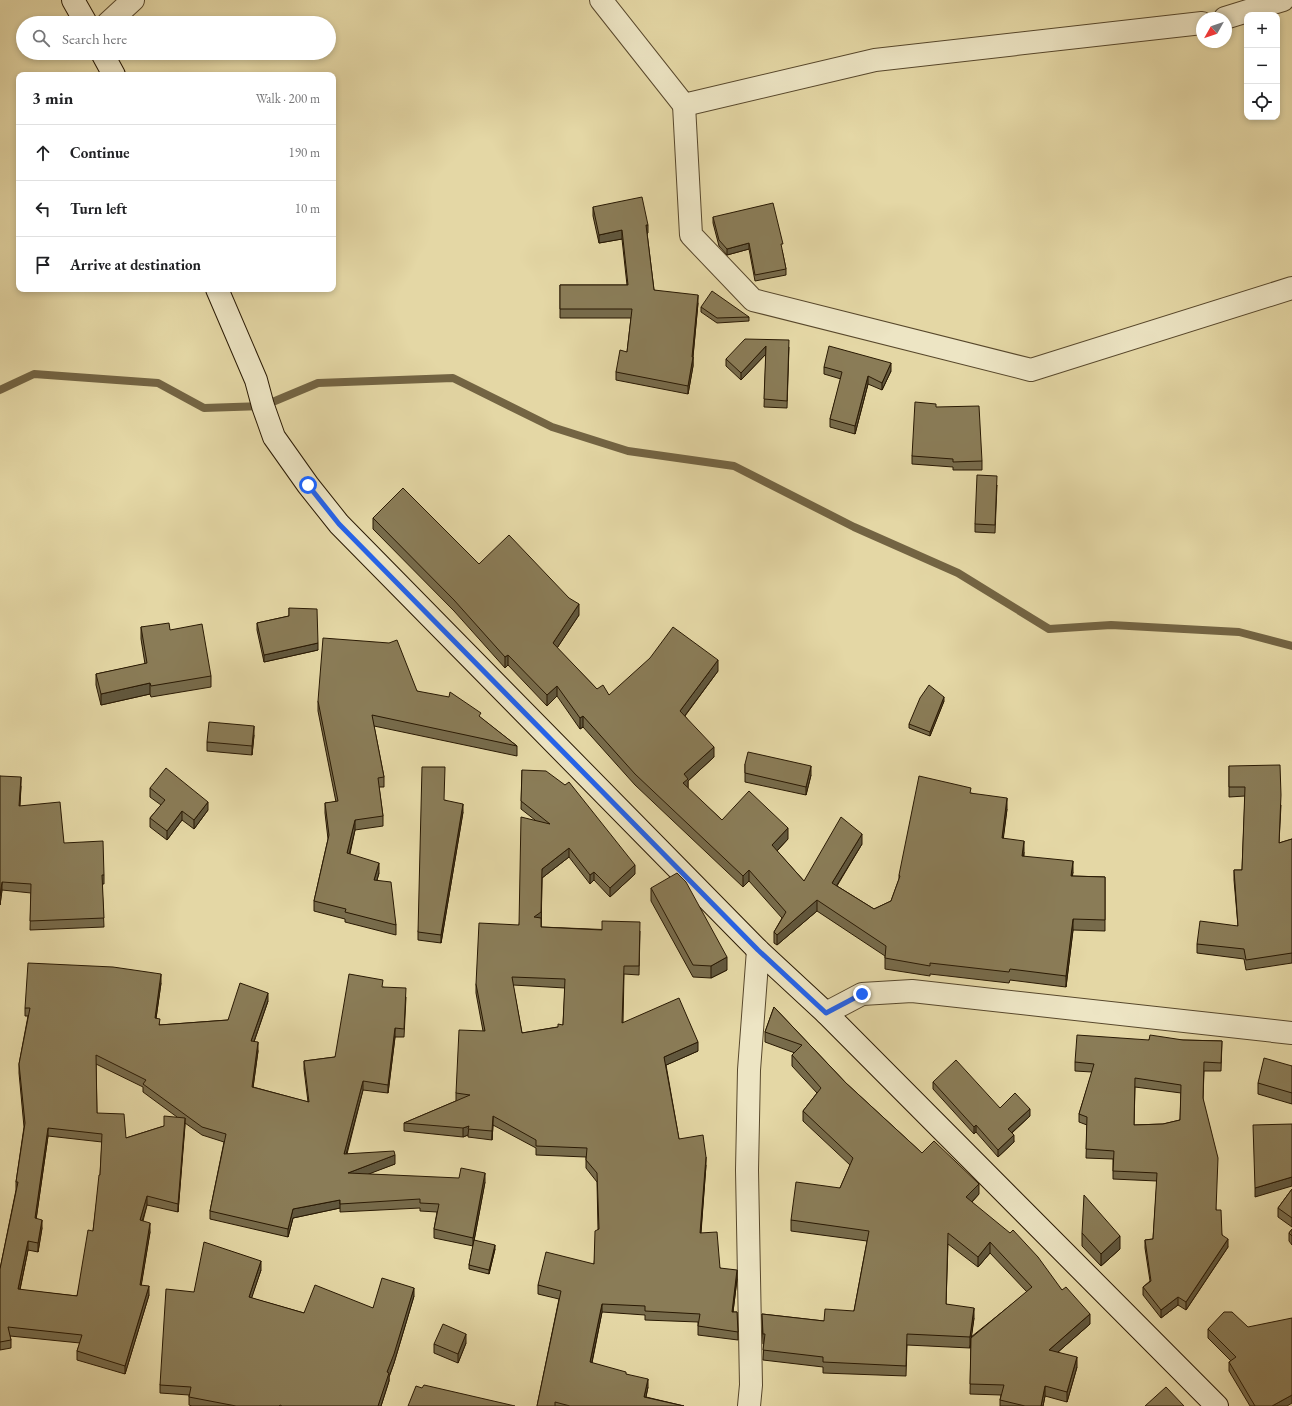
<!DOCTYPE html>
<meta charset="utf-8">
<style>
:root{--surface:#fff;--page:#f6f6f6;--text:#202124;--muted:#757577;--line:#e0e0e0}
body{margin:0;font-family:"EB Garamond",serif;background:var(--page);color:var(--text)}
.controls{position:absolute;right:12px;top:12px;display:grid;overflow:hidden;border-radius:8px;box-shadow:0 2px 6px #0003}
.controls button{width:36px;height:36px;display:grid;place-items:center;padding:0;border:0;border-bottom:1px solid var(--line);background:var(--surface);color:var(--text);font:20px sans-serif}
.compass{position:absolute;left:1196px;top:12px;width:36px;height:36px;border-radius:50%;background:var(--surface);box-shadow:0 2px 6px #0003;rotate:230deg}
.stop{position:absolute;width:12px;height:12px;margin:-9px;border:3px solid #2563eb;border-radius:50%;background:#fff}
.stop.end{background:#2563eb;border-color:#fff;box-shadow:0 1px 4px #0008}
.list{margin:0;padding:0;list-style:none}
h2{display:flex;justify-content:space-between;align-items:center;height:52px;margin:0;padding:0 16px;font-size:17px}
h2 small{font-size:13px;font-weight:400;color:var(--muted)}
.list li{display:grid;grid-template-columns:26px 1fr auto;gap:12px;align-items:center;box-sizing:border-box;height:56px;padding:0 16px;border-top:1px solid var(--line)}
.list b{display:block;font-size:15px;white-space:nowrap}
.list em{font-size:13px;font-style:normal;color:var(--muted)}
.icon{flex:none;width:22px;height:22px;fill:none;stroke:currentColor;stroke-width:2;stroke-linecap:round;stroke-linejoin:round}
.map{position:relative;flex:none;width:1292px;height:1406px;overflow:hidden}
.search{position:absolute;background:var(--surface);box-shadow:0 2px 6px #0003;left:16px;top:16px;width:320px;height:44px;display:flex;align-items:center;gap:10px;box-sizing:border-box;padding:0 14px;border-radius:22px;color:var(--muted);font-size:15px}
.panel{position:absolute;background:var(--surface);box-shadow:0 2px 6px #0003;left:16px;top:72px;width:320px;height:220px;border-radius:8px}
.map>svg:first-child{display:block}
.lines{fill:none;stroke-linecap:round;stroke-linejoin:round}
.stream{stroke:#736443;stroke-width:8}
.minor-casing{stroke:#58482c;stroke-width:24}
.secondary-casing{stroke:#291903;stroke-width:24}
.minor{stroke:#ede5c4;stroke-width:22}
.secondary{stroke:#ede5c4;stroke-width:22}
.wall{fill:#776b4b;stroke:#291903;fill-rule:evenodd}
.shaded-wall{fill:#61573d;stroke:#291903}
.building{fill:#8a7c57;stroke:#291903;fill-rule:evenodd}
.route{stroke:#2563eb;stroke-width:5}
</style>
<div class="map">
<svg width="1292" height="1406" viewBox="0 0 1292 1406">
<rect width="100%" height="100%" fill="#e4d7a5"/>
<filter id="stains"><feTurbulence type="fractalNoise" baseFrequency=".005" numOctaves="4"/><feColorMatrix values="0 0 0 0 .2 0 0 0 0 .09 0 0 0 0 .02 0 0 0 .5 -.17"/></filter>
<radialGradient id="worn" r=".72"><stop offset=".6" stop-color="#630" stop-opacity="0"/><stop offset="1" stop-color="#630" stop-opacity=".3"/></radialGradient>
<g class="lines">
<path class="stream" d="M0,390L34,374L158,383L204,408L263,406L318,383L453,378L552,427L628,451L734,466L854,527L958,573L1049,629L1111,625L1239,632L1292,646"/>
<defs>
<g id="minor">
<path d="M601,0L684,105L875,60L1202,23"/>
<path d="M1225,18L1283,0"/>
<path d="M108,23L133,0"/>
<path d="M684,105L691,235L753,300L1031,370L1292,288"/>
<path d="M826,1013L862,994L912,991L1292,1033"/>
<path d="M749,1406L751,1385L747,1170L749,1070L758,950"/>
</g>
<g id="secondary">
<path d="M73,0L86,23"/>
<path d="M102,53L114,75"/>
<path d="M217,289L256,380L263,406L274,437L308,485L339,524L758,950L826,1013L1217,1406"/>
</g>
</defs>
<use href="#minor" class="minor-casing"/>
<use href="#secondary" class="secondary-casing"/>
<use href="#minor" class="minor"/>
<use href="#secondary" class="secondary"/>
</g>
<g class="wall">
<path d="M593,207L648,233H647L654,290L698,303L693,357V366L688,394L616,380V372L627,352L631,318H560V285H627L622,239L599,243L593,216Z"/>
<path d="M713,217L782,250L786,269V275L755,281L749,249L727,255L719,246L713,223Z"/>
<path d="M701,307L749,317V321L717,323L701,312Z"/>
<path d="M789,347L787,408L764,407L766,354L741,380L726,366V359Z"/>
<path d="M824,367L891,371L882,390L868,384L855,434L830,427V419L841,379L824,374Z"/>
<path d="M936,407L982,461V470H953V467L912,464V456Z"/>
<path d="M997,485L995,533L975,532V524Z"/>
<path d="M373,518L479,564L579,615L557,648L597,689L609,695L718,671L685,716L714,757L688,781V789L722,820L788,839L777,851L804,881L862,844L837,886L874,909L891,901L899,879V875L971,793L1007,809L1003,838L1024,852V857L1073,872L1072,876L1105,877V931L1073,930L1066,987L1010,980L1009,983L930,974V976L885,969V956L817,911L777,945L774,943V932L782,918L749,881L743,887L635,785L583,727L580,729L557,696L547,706L508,665L505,668L454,611L373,529Z"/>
<path d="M289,608L318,650L264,662L257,630V623L289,616Z"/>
<path d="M141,627L170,630L211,676V687L151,697L150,694L101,705L96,685V674L145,664L141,639Z"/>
<path d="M417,691L481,718L517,746V756L374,726L384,777V787H379L383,816V826L355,830L350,854L379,873L377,880L396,925V935L345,922V919L314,911V901L328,839L325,813V803L336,802L318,711V701Z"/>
<path d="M944,701L930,736L909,728V724Z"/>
<path d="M254,735L252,755L207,751V742Z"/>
<path d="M745,764L811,775L806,795L745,782Z"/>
<path d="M1229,766L1281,805L1279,843L1292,839V963L1246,970L1244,959L1197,953V944L1238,926L1234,880V870H1242L1245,796L1229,797Z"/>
<path d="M522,770L635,874L610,897L594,880L590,884L569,857L542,878L541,927L640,931L639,975L624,974L623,1023L698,1051L666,1065L679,1139L706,1165L701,1233L720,1268L737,1279L733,1312H737L738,1340L698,1335V1322L645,1320V1315L602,1312L592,1363L626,1374L648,1387L646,1397L684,1406H537L559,1299L538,1294V1285L594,1264L598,1229L597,1182L586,1168V1157L536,1155V1148L493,1125L492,1140L468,1137V1135L463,1137L404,1131V1123L456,1101V1093L483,1031L476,993V984L519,925L535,820L521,809ZM513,985L565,988L563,1025L558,1027L522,1033Z"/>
<path d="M0,776L21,786L20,806L64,843L104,875V884H102L104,927L30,930L31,893L2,890L0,905Z"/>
<path d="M150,788L208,810L194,829L182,820L167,840L150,827V818L161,805L150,797Z"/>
<path d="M445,800L463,812L441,943L418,940V932Z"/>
<path d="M651,888L727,970L711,978L693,977L651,901Z"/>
<path d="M161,983L156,1018L160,1025L228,1020L268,1001L254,1042L258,1051L253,1087L308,1102L304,1069V1061L335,1057L383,987L406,997L404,1037H395L388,1093L363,1090L347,1154L395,1164L367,1174L485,1182L473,1246L495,1249L489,1274L469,1269V1265L473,1246L434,1238V1229L437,1212L420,1211V1208L340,1212V1208L293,1218L288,1237L210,1219V1211L224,1142L202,1135L185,1123L178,1212L147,1205L143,1221L150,1232L141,1285L149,1295L125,1374L77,1360V1351L80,1343L10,1336L11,1340V1348L0,1350V1269L16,1190V1182L24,1127L19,1073V1064L28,1016H25V1008ZM96,1064L143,1087V1092L177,1117L164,1126L126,1138L97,1113ZM48,1136L102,1142L100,1175L93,1231L77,1296L20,1290L28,1250L38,1252L42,1228L36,1219Z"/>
<path d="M774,1007L846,1083L922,1153L979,1194L972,1202L1062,1290L1090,1324L1058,1352L1077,1367L1067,1402L1045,1396L1043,1406H1000V1400L1001,1395L970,1394L971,1341L970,1348L907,1345L906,1376L823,1373V1367L763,1360L764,1344H763L762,1314L824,1321L854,1311L867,1241L791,1231V1220L840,1188L850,1165L803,1121V1111L817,1093L792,1066V1055L795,1053L765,1042V1032ZM948,1244L978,1267L990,1253L1027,1292L971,1337L974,1318L946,1304Z"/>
<path d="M1149,1040H1183L1222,1041L1221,1071H1204L1203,1099L1216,1210L1222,1235L1228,1247L1186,1310L1178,1305L1161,1318L1143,1295V1287L1150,1281L1145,1248V1240L1153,1239L1157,1181L1113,1179V1159L1086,1158L1087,1125L1079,1122V1114L1092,1072L1075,1071V1062ZM1135,1087L1181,1093L1180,1120L1163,1124L1134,1125Z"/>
<path d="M1292,1066V1104L1258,1094V1083Z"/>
<path d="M933,1082L1000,1108L1030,1116L1012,1133L1014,1142L998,1157L976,1132L974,1134L933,1089Z"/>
<path d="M1292,1189V1227L1278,1217V1208Z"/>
<path d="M1292,1229V1245L1289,1241V1233Z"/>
<path d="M1082,1233L1120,1249L1101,1266L1082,1246Z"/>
<path d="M261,1270L251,1298L304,1313L373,1308L414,1296L394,1363L389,1377V1381L381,1406H192L189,1405V1395L160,1393V1385L194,1292Z"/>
<path d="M1248,1327L1287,1406H1250L1229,1371V1362L1231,1361L1208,1338V1329Z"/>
<path d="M466,1343L458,1363L434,1353V1344Z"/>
</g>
<g class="shaded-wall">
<path d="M646,225H648V233L646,234Z"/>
<path d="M622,230V239L599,243V235Z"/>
<path d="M749,243V249L727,255V249Z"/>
<path d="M698,295V303L692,366V357Z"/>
<path d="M766,346V354L741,380V373Z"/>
<path d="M693,357V366L688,394V386Z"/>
<path d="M891,363V371L882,390V383Z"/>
<path d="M868,376V384L855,434V426Z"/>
<path d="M579,604V615L553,654V643Z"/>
<path d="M318,643V650L264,662V655Z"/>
<path d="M508,655V665L505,668V657Z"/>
<path d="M718,660V671L680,722V711Z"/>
<path d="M150,683V694L101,705V694Z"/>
<path d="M557,686V696L547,706V695Z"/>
<path d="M944,697V701L930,736V732Z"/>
<path d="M583,716V727L580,729V718Z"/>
<path d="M254,726V735L252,755V746Z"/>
<path d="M714,747V757L688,781V789L683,783L684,774Z"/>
<path d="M811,766V775L806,795V787Z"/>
<path d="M21,777V786L19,815V806Z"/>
<path d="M1007,798V809L1002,849V838Z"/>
<path d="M208,802V810L194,829V820Z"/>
<path d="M463,804V812L441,943V935Z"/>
<path d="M182,811V820L167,840V831Z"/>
<path d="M355,820V830L347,863V853Z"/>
<path d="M788,828V839L772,856V845Z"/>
<path d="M862,834V844L832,893V883Z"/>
<path d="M1024,841V852L1022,867V856Z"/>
<path d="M569,848V857L542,878L541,935L534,917L542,869Z"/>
<path d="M1073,861V872L1071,887V876Z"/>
<path d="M379,863V873L374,890V880Z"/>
<path d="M635,865V874L610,897V888Z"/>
<path d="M749,870V881L743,887V876Z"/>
<path d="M594,872V880L590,884V875Z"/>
<path d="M2,882V890L0,905V896Z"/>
<path d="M817,900V911L777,945V935Z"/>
<path d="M1073,919V930L1066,987V976Z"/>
<path d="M727,957V970L711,978V966Z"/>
<path d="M161,974V983L155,1026V1018Z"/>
<path d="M268,993V1001L251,1050V1041Z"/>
<path d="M395,1028V1037L388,1093V1085Z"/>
<path d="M258,1042V1051L252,1095V1087Z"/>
<path d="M698,1042V1051L664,1066V1057Z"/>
<path d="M363,1081V1090L344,1162V1154Z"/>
<path d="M1030,1109V1116L1008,1136V1129Z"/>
<path d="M493,1116V1125L492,1140V1131Z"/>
<path d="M185,1118V1126L178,1212V1204Z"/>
<path d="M976,1125V1132L974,1134V1127Z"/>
<path d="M469,1126L468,1135L463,1137V1128Z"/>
<path d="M48,1128V1136L35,1227V1218Z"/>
<path d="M1014,1135V1142L998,1157V1150Z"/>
<path d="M395,1155V1164L348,1182V1173Z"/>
<path d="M706,1157V1165L700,1242V1233Z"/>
<path d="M485,1173V1182L473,1246V1238Z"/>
<path d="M1292,1177V1186L1255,1197V1188Z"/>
<path d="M979,1184V1194L966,1208V1197Z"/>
<path d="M147,1196V1205L140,1228V1220Z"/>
<path d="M340,1200V1208L293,1218L288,1237V1229L293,1209Z"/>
<path d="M42,1220V1228L38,1252V1243Z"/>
<path d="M150,1223V1232L140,1293V1285Z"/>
<path d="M1120,1236V1249L1101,1266V1254Z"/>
<path d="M1228,1239V1247L1186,1310V1302Z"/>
<path d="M28,1241V1250L18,1298V1289Z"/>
<path d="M990,1242V1253L978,1267V1257Z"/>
<path d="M495,1245V1249L489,1274V1270Z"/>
<path d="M261,1261V1270L249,1306V1297Z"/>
<path d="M737,1270V1279L732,1320V1312Z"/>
<path d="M149,1286V1295L125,1374V1366Z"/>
<path d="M414,1288V1296L394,1363L389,1377V1381L381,1406H378L387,1372Z"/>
<path d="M1178,1297V1305L1161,1318V1310Z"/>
<path d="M602,1304V1312L590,1371V1362Z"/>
<path d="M974,1308V1318L970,1348V1337Z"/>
<path d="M1090,1314V1324L1049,1360V1350Z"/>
<path d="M466,1334V1343L458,1363V1354Z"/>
<path d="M1077,1357V1367L1067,1402V1392Z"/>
<path d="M648,1379V1387L644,1405V1397Z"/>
<path d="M1045,1386V1396L1043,1406H1041Z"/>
<path d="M1292,1395V1403L1287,1406H1272Z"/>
</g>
<g class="building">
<path d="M642,197L648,225H646L654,290L698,295L692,357H693L688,386L616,372L620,350L627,352L632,309H560V285H628L622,230L599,235L593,207Z"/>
<path d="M773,203L783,244H781L786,269L755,275L749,243L727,249L719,240L713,217Z"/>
<path d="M712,291L749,317L717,318L701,307Z"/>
<path d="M745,339L789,340L787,401L764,399L766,346L741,373L726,359Z"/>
<path d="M829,346L891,363L882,383L868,376L855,426L830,419L842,372L824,367Z"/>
<path d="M915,402L936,404V407L979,406L982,461L953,462V459L912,456Z"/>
<path d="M977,475L997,476L995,525L975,524Z"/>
<path d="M403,488L479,564L509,535L569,598L579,604L553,643L597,689L603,685L609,695L650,658L673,627L718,660L680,711L714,747L684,774L688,779L683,783L722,820L749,791L788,828L772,845L804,881L841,817L862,834L832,883L874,909L891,901L900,876L899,875L919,776L971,788L970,793L1007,798L1002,838L1024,841L1022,856L1073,861L1071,876L1105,877V920L1073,919L1066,976L1010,969L1009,972L930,963V966L885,958L886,946L817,900L777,935L774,932L786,912L749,870L743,876L635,774L583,716L580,718L557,686L547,695L508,655L505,657L454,600L373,518Z"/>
<path d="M289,608L317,609L318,643L264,655L257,623L289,616Z"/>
<path d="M169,623L170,630L202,624L211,676L151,686L150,683L101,694L96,674L147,663L141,627Z"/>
<path d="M323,638L389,643L397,640L417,691L449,697L450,692L481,713L479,716L517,746L372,715L384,777L378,778L383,816L355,820L347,853L379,863L374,880L391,882L396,925L345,912L346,909L314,901L329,835L325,803L338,801L318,701Z"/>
<path d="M929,685L944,697L930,732L909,724L920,698Z"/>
<path d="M209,722L254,726L252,746L207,742Z"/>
<path d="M748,752L811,766L806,787L745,773V764Z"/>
<path d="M1280,765L1281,795L1279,843L1292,839V953L1246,960L1244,949L1197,944L1200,921L1238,926L1234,870H1242L1245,787H1229V766Z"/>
<path d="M422,767H445L444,800L463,804L441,935L418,932Z"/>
<path d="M166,768L208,802L194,820L182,811L167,831L150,818L165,800L150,788Z"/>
<path d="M522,770L546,771L565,785L569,782L635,865L610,888L594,872L590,875L569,848L542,869L541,912L534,917L541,918V927L602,930V921L640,922L639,966H624L622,1023L679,998L698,1042L664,1057L679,1139L703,1135L706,1157L700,1233L717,1232L720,1268L737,1270L732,1312H737L738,1332L698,1326L700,1314L645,1311V1306L602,1304L590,1362L626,1372V1374L648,1379L644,1397L684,1406H570L555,1402V1406H537L561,1291L538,1285L546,1252L594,1264L595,1231L599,1229L597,1173L586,1160L587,1148L536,1146V1140L493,1116L492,1131L468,1129L469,1126L463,1128L404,1123L470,1095L456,1093L459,1030L485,1031L476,984L479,923L519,925L521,817L550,824L521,801ZM512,977L565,979L563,1025L558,1024V1027L522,1033Z"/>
<path d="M0,776L21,777L19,806L60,802L64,843L103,841L104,875H102L104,918L30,921L31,884L2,882L0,896Z"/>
<path d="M677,873L686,882L727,957L711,966L693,965L651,888Z"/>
<path d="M28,963L113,967L161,974L155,1018L160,1019L159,1025L228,1020L240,983L268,993L251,1041L258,1042L252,1087L309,1102L304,1061L335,1057L349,974L383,980L382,987L406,988L404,1029L395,1028L388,1085L363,1081L344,1154L394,1151L395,1155L348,1173L459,1178L461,1168L485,1173L473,1238L434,1229L439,1204L420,1203V1199L340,1204V1200L293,1209L288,1229L210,1211L226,1134L202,1127L143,1084L146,1080L96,1055L97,1113L124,1114L126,1138L164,1126V1116L185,1118L178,1204L147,1196L140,1220L150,1223L140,1285L149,1286L125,1366L77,1351L82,1335L8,1327L11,1340L0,1342V1269L18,1182H16L25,1123L19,1064L30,1008H25ZM48,1128L102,1134L100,1175H99L93,1231L88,1230L77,1296L18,1289L28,1241L38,1243L42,1220L35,1218Z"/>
<path d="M774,1007L846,1083L922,1153L934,1141L979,1184L966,1197L1010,1233L1013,1230L1038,1257L1062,1290L1066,1287L1090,1314L1049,1350L1077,1357L1067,1392L1045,1386L1041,1406H1025L1000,1400L1004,1385L970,1384L971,1338L1032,1287L990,1242L978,1257L948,1233L946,1304L974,1308L970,1337L907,1334L906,1366L823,1362V1357L763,1350L765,1334H763L762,1314L824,1321L825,1309L854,1311L869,1231L791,1220L796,1182L840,1188L853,1158L803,1111L821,1088L792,1055L802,1045L765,1032Z"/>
<path d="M1077,1035L1149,1040L1150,1035L1183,1040L1222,1041L1221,1063L1204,1062L1203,1098L1218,1158L1216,1210H1221L1222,1235L1228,1239L1186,1302L1178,1297L1161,1310L1143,1287L1151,1281L1145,1240L1153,1239L1157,1173L1113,1171L1114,1151L1086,1149L1087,1117L1079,1114L1094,1064L1075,1062ZM1135,1078L1181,1085L1180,1120L1163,1124L1134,1125Z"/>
<path d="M1264,1058L1292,1066V1093L1258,1083Z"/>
<path d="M956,1060L1000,1108L1015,1093L1030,1109L1008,1129L1014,1135L998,1150L976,1125L974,1127L933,1082Z"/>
<path d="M1292,1124V1177L1255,1188L1253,1125Z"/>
<path d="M1292,1189V1218L1278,1208Z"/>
<path d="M1084,1195L1120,1236L1101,1254L1082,1233Z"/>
<path d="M1292,1229V1236L1289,1233Z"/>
<path d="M474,1240L495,1245L489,1270L469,1265Z"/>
<path d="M204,1242L261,1261L249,1297L304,1313L315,1285L373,1308L382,1278L414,1288L394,1354L387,1372L389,1373L378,1406H282L280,1405L279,1406H236L189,1397L191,1387L160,1385L166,1289L194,1292Z"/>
<path d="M1224,1312H1232L1248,1327L1292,1318V1395L1272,1406H1255L1229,1362L1236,1357L1208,1329Z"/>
<path d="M443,1324L466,1334L458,1354L434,1344Z"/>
<path d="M424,1385L515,1406H408L416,1386L422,1388Z"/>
<path d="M1166,1387L1184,1406H1145Z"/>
</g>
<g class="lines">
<path class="route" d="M308,485L339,524L758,950L826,1013L862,994"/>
</g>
<rect width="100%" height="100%" filter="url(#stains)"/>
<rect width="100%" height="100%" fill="url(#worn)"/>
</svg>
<div class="controls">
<button>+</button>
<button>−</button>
<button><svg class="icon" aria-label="locate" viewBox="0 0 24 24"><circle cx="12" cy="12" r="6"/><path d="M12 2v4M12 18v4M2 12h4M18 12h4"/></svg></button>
</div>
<svg class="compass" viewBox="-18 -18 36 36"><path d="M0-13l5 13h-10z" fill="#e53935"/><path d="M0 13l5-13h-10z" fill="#757577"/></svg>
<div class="stop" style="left:308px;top:485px"></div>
<div class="stop end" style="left:862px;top:994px"></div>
<div class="search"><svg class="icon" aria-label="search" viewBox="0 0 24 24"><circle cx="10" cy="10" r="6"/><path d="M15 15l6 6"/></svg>Search here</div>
<section class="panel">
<h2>3 min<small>Walk · 200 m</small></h2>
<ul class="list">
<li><svg class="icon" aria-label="ahead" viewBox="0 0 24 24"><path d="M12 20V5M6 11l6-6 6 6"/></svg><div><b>Continue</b></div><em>190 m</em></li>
<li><svg class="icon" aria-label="left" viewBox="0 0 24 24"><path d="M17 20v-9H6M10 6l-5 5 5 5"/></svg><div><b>Turn left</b></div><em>10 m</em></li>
<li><svg class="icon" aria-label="arrive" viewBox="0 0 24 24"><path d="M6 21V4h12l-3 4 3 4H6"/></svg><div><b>Arrive at destination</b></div></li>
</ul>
</section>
</div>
